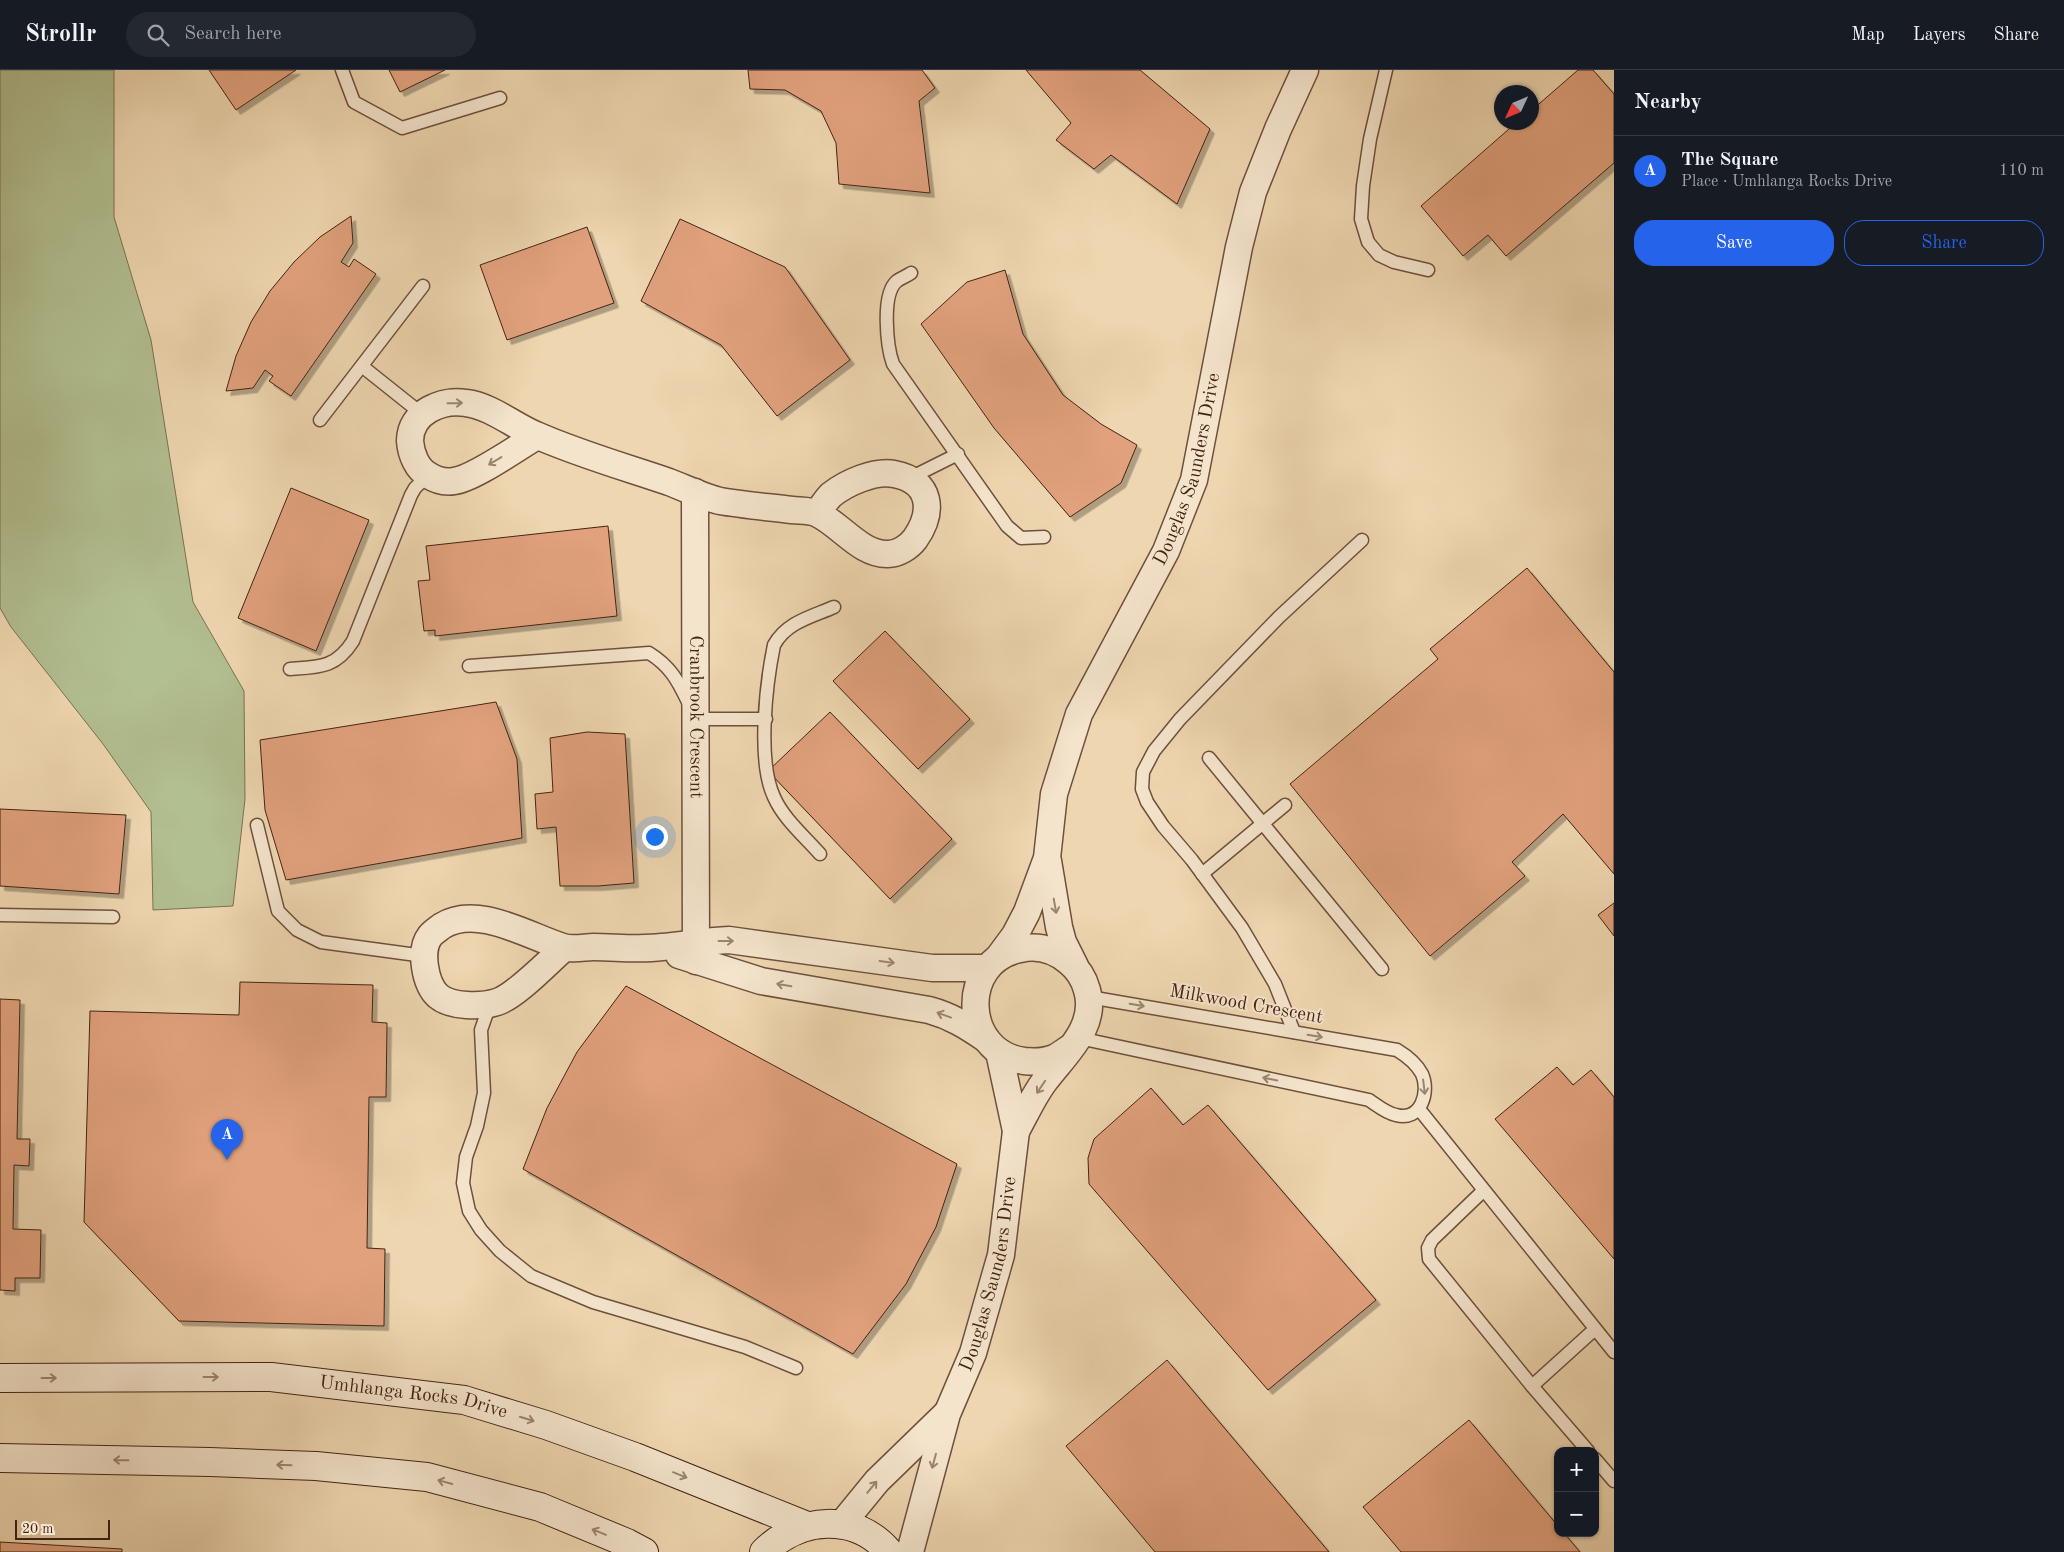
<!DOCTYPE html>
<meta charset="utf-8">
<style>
:root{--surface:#171b24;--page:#242831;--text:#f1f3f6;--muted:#9ea1a6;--line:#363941;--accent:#2563eb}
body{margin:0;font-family:"Old Standard TT",serif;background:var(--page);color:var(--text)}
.controls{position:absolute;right:15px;bottom:15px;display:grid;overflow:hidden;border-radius:10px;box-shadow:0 1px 4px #0004}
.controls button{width:45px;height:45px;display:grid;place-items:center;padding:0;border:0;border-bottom:1px solid var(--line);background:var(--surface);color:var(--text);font:25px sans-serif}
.compass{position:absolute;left:1494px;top:15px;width:45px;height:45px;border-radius:50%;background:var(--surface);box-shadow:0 1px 4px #0004;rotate:226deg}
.scale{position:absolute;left:15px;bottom:12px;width:95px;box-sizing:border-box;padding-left:5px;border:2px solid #442314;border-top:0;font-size:14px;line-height:18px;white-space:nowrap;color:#442314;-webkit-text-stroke:4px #f4e4cc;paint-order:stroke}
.you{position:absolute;left:654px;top:766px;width:18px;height:18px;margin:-12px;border:4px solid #fff;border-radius:50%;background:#1a73e8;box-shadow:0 0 0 8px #1a73e833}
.badge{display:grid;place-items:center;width:32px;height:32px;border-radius:50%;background:var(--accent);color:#fff;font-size:16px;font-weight:700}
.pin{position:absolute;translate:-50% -41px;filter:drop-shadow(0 1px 2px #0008)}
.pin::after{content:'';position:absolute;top:26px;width:18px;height:15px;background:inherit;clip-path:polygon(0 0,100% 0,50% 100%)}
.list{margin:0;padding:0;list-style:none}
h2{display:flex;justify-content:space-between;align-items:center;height:65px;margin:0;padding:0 20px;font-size:21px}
h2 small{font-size:16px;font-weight:400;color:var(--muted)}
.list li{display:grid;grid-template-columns:32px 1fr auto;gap:15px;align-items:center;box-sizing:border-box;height:70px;padding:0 20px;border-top:1px solid var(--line)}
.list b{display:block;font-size:19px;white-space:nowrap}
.list p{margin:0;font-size:16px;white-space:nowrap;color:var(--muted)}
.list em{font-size:16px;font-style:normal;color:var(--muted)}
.actions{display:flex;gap:10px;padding:15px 20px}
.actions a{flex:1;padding:11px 0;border:1px solid var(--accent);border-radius:20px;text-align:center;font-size:18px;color:var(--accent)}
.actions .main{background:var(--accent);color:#fff}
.icon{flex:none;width:28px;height:28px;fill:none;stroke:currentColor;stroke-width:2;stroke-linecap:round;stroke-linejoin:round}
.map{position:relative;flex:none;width:1614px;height:1482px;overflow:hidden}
header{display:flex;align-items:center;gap:30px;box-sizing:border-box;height:70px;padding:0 25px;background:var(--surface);border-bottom:1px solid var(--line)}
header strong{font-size:24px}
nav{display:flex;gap:28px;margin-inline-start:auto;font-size:18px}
.search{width:350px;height:45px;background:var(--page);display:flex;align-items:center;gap:12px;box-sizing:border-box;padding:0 18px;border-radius:28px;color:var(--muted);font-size:19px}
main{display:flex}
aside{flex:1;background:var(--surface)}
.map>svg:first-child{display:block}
.green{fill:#b2bf91;stroke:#7b7152}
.building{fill:#e0a17b;stroke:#442314;filter:url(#shadow)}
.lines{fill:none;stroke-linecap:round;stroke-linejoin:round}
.lane-casing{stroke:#6e503b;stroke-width:15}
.street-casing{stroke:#6e503b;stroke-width:29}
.secondary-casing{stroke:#442314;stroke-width:30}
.lane{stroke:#f4e4cc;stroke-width:12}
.street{stroke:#f4e4cc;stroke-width:26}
.secondary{stroke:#f4e4cc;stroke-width:28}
.oneway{stroke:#9c8470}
.labels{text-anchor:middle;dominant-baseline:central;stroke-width:4;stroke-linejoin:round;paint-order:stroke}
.street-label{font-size:19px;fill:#442314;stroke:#f4e4cc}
</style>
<header>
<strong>Strollr</strong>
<div class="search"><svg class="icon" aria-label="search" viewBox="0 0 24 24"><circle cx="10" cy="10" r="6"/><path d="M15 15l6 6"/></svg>Search here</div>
<nav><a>Map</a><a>Layers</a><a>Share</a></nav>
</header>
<main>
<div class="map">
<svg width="1614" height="1482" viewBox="0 0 1614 1482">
<defs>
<filter id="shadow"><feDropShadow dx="4.5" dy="4.5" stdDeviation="0" flood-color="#0004"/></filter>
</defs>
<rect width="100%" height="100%" fill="#eed6b0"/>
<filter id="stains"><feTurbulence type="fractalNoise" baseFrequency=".004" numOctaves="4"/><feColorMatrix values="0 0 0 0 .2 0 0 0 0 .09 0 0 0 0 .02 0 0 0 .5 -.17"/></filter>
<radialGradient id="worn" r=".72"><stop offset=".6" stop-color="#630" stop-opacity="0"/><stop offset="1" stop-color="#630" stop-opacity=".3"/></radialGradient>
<path class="green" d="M0,0H114V147L151,270L193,532L244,621L245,729L233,836L153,840L151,742L103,674L11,557L0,538Z"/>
<g class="building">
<path d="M209,0H296L236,40Z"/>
<path d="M389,0H445L400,22Z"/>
<path d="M748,0H922L935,18L919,31L930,123L839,114L836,73L821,41L785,20L750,19Z"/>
<path d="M1026,0H1140L1210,59L1177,134L1111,85L1094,99L1056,70L1071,53Z"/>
<path d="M1578,0H1593L1614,24V93L1506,186L1488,165L1463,186L1421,136L1517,52H1532V40Z"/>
<path d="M351,146L353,173L341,192L349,197L354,189L376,204L291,326L269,311L273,306L265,300L253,318L226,321L236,286L251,252L270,221L294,192L320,167Z"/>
<path d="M680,149L785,197L850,290L777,346L721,275L641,231Z"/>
<path d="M587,157L614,233L507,270L480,195Z"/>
<path d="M1005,200L1023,264L1063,325L1101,354L1137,375L1121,413L1070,447L994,358L921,254L967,212Z"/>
<path d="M291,418L369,450L316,581L238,548Z"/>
<path d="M608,456L617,546L435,566V560L424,561L418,511L430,510L426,476Z"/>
<path d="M1527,498L1614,602V804L1563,744L1512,792L1525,806L1430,886L1290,714L1438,589L1430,579Z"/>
<path d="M885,561L970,649L918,699L833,611Z"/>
<path d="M496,632L517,689L522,768L286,810L265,740L260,670Z"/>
<path d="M830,642L952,769L890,829L768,701Z"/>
<path d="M587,662L625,664L634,813L598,816H560L556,757L537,759L535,724L553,722L550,668Z"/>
<path d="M0,739L126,745L119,824L0,816Z"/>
<path d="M1614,833V866L1598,845Z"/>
<path d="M240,912L373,915L372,952L387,953L386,1027H369L367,1178L385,1179L384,1256L179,1251L84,1152L90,941L239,945Z"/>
<path d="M626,916L957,1094L936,1157L906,1214L853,1284L523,1099L547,1038L577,982Z"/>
<path d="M0,929L20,930L17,1069H30L29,1096L14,1095L13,1159L41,1160L40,1208H15V1221L0,1220Z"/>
<path d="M1557,997L1573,1015L1591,1000L1614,1027V1189L1495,1049Z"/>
<path d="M1151,1018L1183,1055L1208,1035L1376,1230L1268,1320L1089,1114L1088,1088L1094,1069Z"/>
<path d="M1167,1290L1329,1482H1155L1066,1376Z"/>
<path d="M1469,1350L1558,1456V1463H1564L1580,1482H1401L1363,1437Z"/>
<path d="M0,1472L122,1479V1482H0Z"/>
</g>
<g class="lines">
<defs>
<g id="lane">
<path d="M342,0L354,32L402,58L500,28"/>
<path d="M1386,0L1370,69L1363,116L1361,149L1368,172L1379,185L1394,192L1428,200"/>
<path d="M911,203C907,206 901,208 897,211C881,224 887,277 893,294L1007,456L1021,468L1044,467"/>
<path d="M363,297L422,344"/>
<path d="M320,350L423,216"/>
<path d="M908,409L958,384"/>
<path d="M469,596L649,583C678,601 681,621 697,649H766"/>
<path d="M290,599C319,597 336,598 353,571L411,425L415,418L428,405"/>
<path d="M1209,688L1382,899"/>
<path d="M257,755L278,841L297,860L321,872L424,886"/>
<path d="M820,784C804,766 783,748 774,727C757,691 766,614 774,575C787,552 811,547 834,537"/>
<path d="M1202,804L1285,735"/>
<path d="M0,845L113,847"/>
<path d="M490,934L481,960L484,1023L477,1056L466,1087L463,1113L469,1141L481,1160L500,1181L531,1206L593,1232L745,1277L796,1298"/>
<path d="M1294,962L1275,914L1242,858L1192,790L1163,756L1147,732L1142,719L1143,702L1154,681L1180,649L1279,547L1362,470"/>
<path d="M1079,968L1369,1030C1378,1036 1386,1043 1396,1045C1421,1052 1430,1022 1422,1004C1416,993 1407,986 1397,980L1089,927"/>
<path d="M1419,1039L1614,1282"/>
<path d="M1483,1121L1432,1170L1428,1178L1429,1189L1532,1316L1588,1381"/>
<path d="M1532,1316L1595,1259"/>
<path d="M1595,1389L1614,1411"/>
</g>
<g id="street">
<path d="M537,366C518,377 473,409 454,411C444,413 436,410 428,405C417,399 411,384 410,371C410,342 442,329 466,333C491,336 514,356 536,365C579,384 625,397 669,412C685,418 703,427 720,431C743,435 768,437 792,440C800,441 811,440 818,444C841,455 861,485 888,484C898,484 909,477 915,469C934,442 932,411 894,404C875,400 846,413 831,425C826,430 822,437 817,443"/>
<path id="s1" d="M695,422L696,891"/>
<path d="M1048,791L1059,857L1063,872L1075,896"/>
<path d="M564,878C548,892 516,926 497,932C481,937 451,937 438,926C425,914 419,880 430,866C433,862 438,859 442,856C477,834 528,866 563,877C572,880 585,877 593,877C616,877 639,880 662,877C684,875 706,871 729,870L932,898H987"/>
<path d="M679,885L761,911L929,940C951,946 967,956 986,969"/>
<path id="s2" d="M998,888L1015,865L1027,842L1047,788L1054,724L1079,644L1166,481L1194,410L1239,177L1253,122L1278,59L1305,0"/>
<path d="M1016,1061C1025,1045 1033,1027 1044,1012C1064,985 1098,957 1087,920C1084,909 1078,899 1069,892C1055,880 1038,875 1020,879C958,891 962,983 1024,991C1034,992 1044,992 1054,988C1059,986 1065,981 1070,978"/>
<path d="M841,1455L877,1411L946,1344"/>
<path id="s3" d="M910,1482L947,1344L973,1283L1001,1185L1016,1061L999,982"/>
</g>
<g id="secondary">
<path id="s4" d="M0,1308L271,1307L464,1330L546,1355L635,1387L807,1456"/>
<path d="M0,1388L210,1392L316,1396L427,1407L540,1437L627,1473L644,1482"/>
<path d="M764,1482C799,1447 855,1442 889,1482"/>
</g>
</defs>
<use href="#lane" class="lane-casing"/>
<use href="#street" class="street-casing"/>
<use href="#secondary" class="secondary-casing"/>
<use href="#lane" class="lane"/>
<use href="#street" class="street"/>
<use href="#secondary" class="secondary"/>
</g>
<defs><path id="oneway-shaft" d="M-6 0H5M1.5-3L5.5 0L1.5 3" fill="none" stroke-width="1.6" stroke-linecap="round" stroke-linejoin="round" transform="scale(1.25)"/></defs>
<g class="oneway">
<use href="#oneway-shaft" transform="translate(455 333) rotate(-1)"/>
<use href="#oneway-shaft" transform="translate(495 391) rotate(149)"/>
<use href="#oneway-shaft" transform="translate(1055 836) rotate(80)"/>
<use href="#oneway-shaft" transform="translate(726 871)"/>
<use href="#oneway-shaft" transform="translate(887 892) rotate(8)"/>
<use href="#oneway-shaft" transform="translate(784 915) rotate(-170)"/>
<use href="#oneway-shaft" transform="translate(1137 935) rotate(10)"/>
<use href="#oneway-shaft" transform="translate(944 945) rotate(-160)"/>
<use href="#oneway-shaft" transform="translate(1315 966) rotate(10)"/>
<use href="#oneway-shaft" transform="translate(1270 1009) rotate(-168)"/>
<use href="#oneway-shaft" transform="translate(1041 1017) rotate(124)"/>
<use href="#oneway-shaft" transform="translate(1424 1017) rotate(83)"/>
<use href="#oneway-shaft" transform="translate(211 1307)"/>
<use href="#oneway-shaft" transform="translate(49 1308)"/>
<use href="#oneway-shaft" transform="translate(527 1349) rotate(17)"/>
<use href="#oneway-shaft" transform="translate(121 1390) rotate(-179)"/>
<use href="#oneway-shaft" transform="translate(934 1391) rotate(105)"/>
<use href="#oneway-shaft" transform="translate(284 1395) rotate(-178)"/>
<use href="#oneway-shaft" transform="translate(680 1405) rotate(22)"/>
<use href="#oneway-shaft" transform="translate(445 1412) rotate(-165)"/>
<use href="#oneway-shaft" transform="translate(872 1417) rotate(-51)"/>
<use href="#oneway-shaft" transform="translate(599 1462) rotate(-158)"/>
</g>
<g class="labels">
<g class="street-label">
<text stroke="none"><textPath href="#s2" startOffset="530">Douglas Saunders Drive</textPath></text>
<text stroke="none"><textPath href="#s1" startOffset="225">Cranbrook Crescent</textPath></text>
<text transform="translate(1246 935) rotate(10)">Milkwood Crescent</text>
<text stroke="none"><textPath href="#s3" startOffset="290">Douglas Saunders Drive</textPath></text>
<text stroke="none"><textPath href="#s4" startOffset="415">Umhlanga Rocks Drive</textPath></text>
</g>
</g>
<rect width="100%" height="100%" filter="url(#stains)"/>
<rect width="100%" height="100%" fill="url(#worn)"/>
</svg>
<div class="controls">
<button>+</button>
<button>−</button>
</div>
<svg class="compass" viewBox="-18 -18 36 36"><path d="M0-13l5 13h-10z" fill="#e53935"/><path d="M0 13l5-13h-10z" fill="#9ea1a6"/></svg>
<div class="scale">20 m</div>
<div class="you"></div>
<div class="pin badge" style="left:227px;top:1090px">A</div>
</div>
<aside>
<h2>Nearby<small></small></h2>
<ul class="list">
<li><span class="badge">A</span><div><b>The Square</b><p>Place · Umhlanga Rocks Drive</p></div><em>110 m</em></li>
</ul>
<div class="actions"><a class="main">Save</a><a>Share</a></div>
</aside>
</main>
